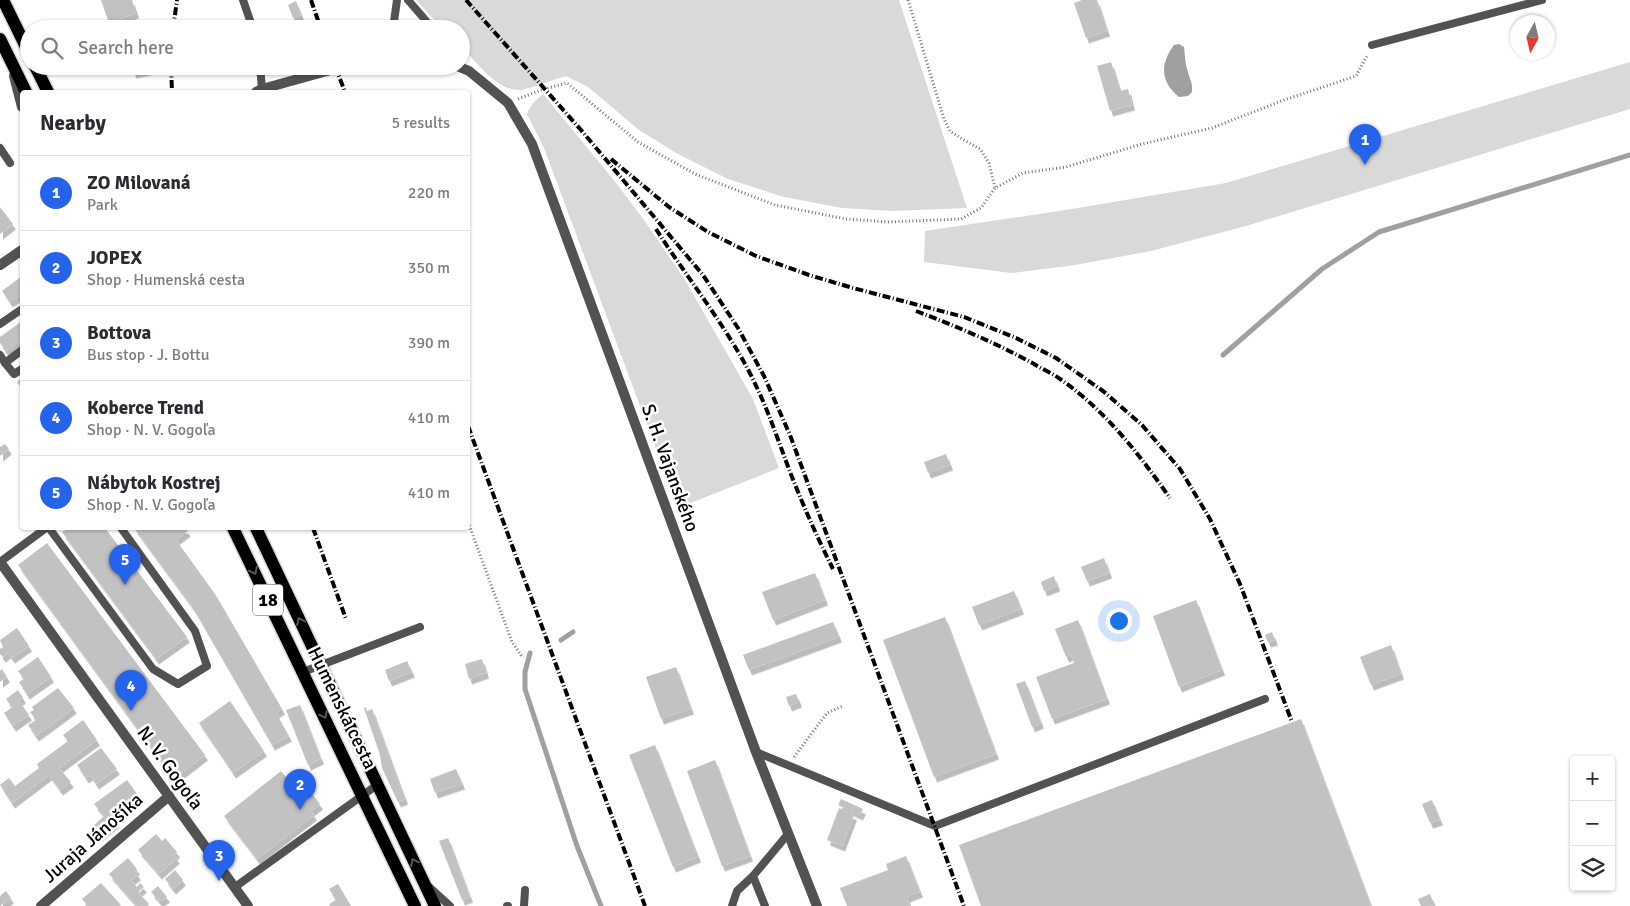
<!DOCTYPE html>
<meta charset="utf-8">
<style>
:root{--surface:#fff;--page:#f7f7f7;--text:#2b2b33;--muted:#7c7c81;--line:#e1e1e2;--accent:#2563eb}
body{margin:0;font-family:Signika,sans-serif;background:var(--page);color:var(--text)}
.controls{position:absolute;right:15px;bottom:15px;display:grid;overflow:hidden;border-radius:5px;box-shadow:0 1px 4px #0004}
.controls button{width:45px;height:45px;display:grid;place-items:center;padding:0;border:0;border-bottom:1px solid var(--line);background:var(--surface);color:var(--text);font:25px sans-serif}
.compass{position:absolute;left:1510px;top:15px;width:45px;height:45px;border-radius:50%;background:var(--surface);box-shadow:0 1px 4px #0004;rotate:188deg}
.you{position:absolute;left:1118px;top:620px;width:18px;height:18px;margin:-12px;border:4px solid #fff;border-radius:50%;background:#1a73e8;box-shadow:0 0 0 8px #1a73e833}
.badge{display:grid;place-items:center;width:32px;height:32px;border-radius:50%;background:var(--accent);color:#fff;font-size:16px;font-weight:700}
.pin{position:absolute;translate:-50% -41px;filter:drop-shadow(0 1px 2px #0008)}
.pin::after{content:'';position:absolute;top:26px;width:18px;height:15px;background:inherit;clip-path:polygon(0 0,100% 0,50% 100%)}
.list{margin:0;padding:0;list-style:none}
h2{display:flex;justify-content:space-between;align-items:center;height:65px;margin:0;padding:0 20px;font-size:21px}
h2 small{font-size:16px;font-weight:400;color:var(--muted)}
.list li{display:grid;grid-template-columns:32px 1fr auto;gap:15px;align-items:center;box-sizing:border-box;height:75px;padding:0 20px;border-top:1px solid var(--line)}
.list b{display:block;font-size:19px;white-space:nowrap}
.list p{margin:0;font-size:16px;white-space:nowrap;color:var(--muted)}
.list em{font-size:16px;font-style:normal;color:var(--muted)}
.icon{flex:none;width:28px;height:28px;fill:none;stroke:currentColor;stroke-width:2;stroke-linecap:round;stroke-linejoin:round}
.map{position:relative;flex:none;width:1630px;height:906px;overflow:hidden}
.search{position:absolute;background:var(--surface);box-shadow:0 1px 4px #0004;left:20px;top:20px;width:450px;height:55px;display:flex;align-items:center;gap:12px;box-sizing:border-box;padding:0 18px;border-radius:28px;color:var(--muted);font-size:19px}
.panel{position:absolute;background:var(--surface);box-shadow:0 1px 4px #0004;left:20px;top:90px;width:450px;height:440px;border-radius:5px}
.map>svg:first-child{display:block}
.green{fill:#d9d9d9}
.water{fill:#a0a0a0}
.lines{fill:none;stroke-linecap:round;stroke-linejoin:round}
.stream{stroke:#a0a0a0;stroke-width:5}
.building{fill:#c2c2c2;filter:url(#shadow)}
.primary-casing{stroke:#dbdbdb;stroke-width:15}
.path{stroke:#747474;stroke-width:3;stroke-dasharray:1 2.5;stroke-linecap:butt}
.service{stroke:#525252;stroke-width:8}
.minor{stroke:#525252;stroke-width:10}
.primary{stroke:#000;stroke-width:12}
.rail{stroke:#000;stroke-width:4;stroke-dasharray:8 2.5 1 2.5;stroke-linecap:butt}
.oneway{stroke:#595959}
.labels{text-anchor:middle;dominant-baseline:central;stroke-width:5;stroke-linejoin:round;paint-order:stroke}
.shield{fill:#fff;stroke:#4c4c4c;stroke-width:1}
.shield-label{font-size:18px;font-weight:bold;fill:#000}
.street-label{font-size:19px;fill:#000;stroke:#fff}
</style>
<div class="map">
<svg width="1630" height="906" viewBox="0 0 1630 906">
<defs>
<filter id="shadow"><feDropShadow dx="3" dy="5.5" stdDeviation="0" flood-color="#0004"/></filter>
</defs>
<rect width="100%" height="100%" fill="#fff"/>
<g class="green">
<path d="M416,0H899L967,208L892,211L842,208L784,197L728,179L676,153L639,130L588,87L566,76C555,79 531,89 520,90C496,91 477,62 461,46V29H443Z"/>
<path d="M1630,62V109L1246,226L1151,251L1075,265L1011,273L924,262L925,231L1072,209L1226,183Z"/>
<path d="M543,94L613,179L644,220L685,280L753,399L779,468L678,508L544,148L527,114C530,105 536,100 543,94Z"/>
</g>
<path class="water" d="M1179,44L1184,47C1185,55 1185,64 1188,72C1190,80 1193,83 1192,92L1188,96L1179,97C1160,81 1160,64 1174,45Z"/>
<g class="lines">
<g class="stream">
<path d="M1223,355L1322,269L1379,232L1630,155"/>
<path d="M561,640L573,632"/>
<path d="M530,653L525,672V689L577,846L601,906"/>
</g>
</g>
<g class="building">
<path d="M101,0H132L136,13L109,23Z"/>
<path d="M1082,0H1097L1107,31L1086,38L1074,3Z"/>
<path d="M296,1L301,15L293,18L288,5Z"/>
<path d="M139,22L141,29H122L121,27Z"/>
<path d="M1111,62L1120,91L1128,89L1132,105L1110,111L1097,66Z"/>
<path d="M132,66H147L148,70L133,73Z"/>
<path d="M0,207L13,224L0,234Z"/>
<path d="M22,276V294L10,302L2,291Z"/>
<path d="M22,321V339L6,351L0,343V337Z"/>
<path d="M22,378V389L17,382Z"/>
<path d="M5,444L9,449L0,456V447Z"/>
<path d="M946,454L950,465L928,473L924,462Z"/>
<path d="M69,528H105L187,637L156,659L62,532Z"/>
<path d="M134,528H185L188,531L176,540L215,594L282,709L276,713L289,736L272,745L193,608Z"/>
<path d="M47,543L205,755L174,779L18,565Z"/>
<path d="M1104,558L1109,573L1087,581L1081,567Z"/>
<path d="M815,573L825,600L773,620L762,592Z"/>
<path d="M1054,576L1057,586L1044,591L1041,582Z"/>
<path d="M1014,591L1021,609L979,625L972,607Z"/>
<path d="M1196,600L1222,670L1179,687L1153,616Z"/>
<path d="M945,617L996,754L934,777L883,640Z"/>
<path d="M1078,620L1107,699L1052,719L1036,677L1074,663L1071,655L1066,657L1055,629Z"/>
<path d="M833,622L839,637L749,670L743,655Z"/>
<path d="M17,628L29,646L12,658L8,653L3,657L0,654V649L3,647L0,640Z"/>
<path d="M1272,632L1275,640L1268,642L1265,635Z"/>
<path d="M1391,645L1401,674L1371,685L1360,657Z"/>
<path d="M38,657L51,677L27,694L19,682L24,679L18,671Z"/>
<path d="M482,659L486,673L469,679L465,664Z"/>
<path d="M407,661L412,672L389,681L385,670Z"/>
<path d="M676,667L691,709L661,719L646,677Z"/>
<path d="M2,669L7,677L0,682V671Z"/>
<path d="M1025,681L1041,723L1032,727L1016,684Z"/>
<path d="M58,688L74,708L36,736L28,725L36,720L30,712L34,710L32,707Z"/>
<path d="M18,690L23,698L11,706L6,699Z"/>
<path d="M796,694L799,702L789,706L786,697Z"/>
<path d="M230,701L264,751L233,773L199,723Z"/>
<path d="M20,702L29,715L13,726L4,713Z"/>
<path d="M300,705L321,759L308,765L286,710Z"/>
<path d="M366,707L367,711L372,709L405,799L398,802L382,768L380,755L364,708Z"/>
<path d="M1301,719L1371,906H981L959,845Z"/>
<path d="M83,720L97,740L59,768L71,782L60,790L49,775L12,803L0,785L9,778L15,786L39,768L37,764L68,741L63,735Z"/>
<path d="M655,745L698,857L673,867L629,755Z"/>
<path d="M101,748L117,769L96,784L90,775L86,778L77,765Z"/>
<path d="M715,760L750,856L722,866L687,771Z"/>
<path d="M456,769L462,784L435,793L430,779Z"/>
<path d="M281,771L287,778L295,772L320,804L311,811L314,815L257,859L224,816Z"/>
<path d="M127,780L140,798L122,811L124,813L115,820L117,822L98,837L95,833L98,832L93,826L104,816L94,804Z"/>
<path d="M841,799L863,809L860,815L838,805Z"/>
<path d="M1432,800L1440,820L1430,823L1422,804Z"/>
<path d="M839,808L854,815L842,846L827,840Z"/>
<path d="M156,834L162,841L165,838L177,852L174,855L177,858L159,874L138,850Z"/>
<path d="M448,838L470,897L462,900L439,841Z"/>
<path d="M906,856L920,892L907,897L910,906H847L840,888L888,870L886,864Z"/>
<path d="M128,858L137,869L135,871L138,875L131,880L137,887L140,883L144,887L138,892L149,904L147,906H137L109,874Z"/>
<path d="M175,870L183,880L173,889L165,879Z"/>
<path d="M101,883L121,905L119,906H88L82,899Z"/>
<path d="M338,884L351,906H330L329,904L336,900L329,889Z"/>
<path d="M158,886L167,897L160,902L151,892Z"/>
<path d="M6,891L11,898L0,906V896Z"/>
<path d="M1430,894L1434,904L1429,906H1421L1418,899Z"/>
</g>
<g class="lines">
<defs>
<g id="primary">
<path d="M3,0L29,53"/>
<path d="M0,39L26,92"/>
<path d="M35,66L48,92"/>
<path d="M233,528L415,906"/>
<path d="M256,528L435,906"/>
</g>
</defs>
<use href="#primary" class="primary-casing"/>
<g class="path">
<path d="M908,0L944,119L950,131L964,140L980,149L989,163L995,188"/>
<path d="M518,99L544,89L567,83L638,142L695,174L775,205L846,219L887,222L961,219L981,208L995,188L1023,173L1066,167L1142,144L1212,128L1284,100L1356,76L1368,54"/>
<path d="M468,522L512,642L523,658"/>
<path d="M794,757L827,713L843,706"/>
</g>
<g class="service">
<path d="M243,0L253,29"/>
<path d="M408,0L433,29"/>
<path d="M393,29L397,0"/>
<path d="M1372,45L1542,0"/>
<path d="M260,66L262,89"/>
<path d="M0,148L10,163"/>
<path d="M0,324L22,309"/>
<path d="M0,355L5,363L22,350"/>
<path d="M5,363L14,374L22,369"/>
<path d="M49,528L153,669L178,684L207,666L195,631L121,528"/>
<path d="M0,562L46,528"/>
<path d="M303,672L420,627"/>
<path d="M756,752L935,826L1265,699"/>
<path d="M235,887L377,785"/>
<path d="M429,887L450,906"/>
<path d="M507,906H508"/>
<path d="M524,906L525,890"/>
<path d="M732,906L737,891L753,876"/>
<path d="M765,906L753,876L788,834"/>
</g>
<g class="minor">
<path d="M457,66L469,71L508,103L532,144L756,752L817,906"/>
<path d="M14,76L22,107"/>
<path d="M256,92L262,89L345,66"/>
<path d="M0,265L22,250"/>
<path d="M0,562L248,906"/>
<path d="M41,906L169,796"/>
</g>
<use href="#primary" class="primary"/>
<g class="rail">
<path d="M311,0L321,29"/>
<path d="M466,0L581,130L703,275L738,328L764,376L790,435L964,906"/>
<path d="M173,29L177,0"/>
<path d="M171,66L172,92"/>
<path d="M335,66L345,92"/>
<path d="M611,159L669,207L708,232L756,256L809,275L853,288L964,317L1016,338L1056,358L1103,391L1142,425L1180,469L1210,519L1240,584L1292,722"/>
<path d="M656,229C689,281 733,334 758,390C772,420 782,452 794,482C806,512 819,541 833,569"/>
<path d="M916,311C956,326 996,343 1034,364C1042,369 1052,373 1060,379C1105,410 1139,454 1170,498"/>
<path d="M468,426L645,906"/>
<path d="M313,528L346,619"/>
</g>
</g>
<defs><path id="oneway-chevron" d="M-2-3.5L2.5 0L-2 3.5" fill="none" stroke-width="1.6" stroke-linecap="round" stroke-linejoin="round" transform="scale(1.25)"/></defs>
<g class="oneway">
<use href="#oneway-chevron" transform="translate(254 571) rotate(64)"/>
<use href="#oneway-chevron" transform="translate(300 621) rotate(-115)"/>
<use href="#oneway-chevron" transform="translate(324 715) rotate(64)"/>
<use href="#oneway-chevron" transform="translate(414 862) rotate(-116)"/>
</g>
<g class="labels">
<rect class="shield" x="253" y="584.5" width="30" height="31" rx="4"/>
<g class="shield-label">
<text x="268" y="600">18</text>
</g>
<g class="street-label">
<text transform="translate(670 468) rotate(70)">S. H. Vajanského</text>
<text transform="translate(342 708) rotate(64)">Humenská cesta</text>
<text transform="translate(170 768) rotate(54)">N. V. Gogoľa</text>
<text transform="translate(93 838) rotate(-41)">Juraja Jánošíka</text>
</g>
</g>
</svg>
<div class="controls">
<button>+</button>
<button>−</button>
<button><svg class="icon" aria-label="layers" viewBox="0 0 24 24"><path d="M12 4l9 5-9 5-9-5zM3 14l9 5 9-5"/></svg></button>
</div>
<svg class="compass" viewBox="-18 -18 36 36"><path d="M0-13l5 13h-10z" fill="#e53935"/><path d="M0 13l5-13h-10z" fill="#7c7c81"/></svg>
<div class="you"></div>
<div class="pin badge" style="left:1365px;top:165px">1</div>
<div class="pin badge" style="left:300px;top:810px">2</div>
<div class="pin badge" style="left:219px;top:881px">3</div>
<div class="pin badge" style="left:131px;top:711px">4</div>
<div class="pin badge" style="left:125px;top:585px">5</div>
<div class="search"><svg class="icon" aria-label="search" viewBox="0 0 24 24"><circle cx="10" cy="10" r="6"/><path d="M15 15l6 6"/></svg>Search here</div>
<section class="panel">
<h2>Nearby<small>5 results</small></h2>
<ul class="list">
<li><span class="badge">1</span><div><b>ZO Milovaná</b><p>Park</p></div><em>220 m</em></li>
<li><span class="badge">2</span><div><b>JOPEX</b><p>Shop · Humenská cesta</p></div><em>350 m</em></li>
<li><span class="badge">3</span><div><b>Bottova</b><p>Bus stop · J. Bottu</p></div><em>390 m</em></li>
<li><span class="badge">4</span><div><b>Koberce Trend</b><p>Shop · N. V. Gogoľa</p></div><em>410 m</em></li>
<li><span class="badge">5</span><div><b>Nábytok Kostrej</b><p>Shop · N. V. Gogoľa</p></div><em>410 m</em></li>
</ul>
</section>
</div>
